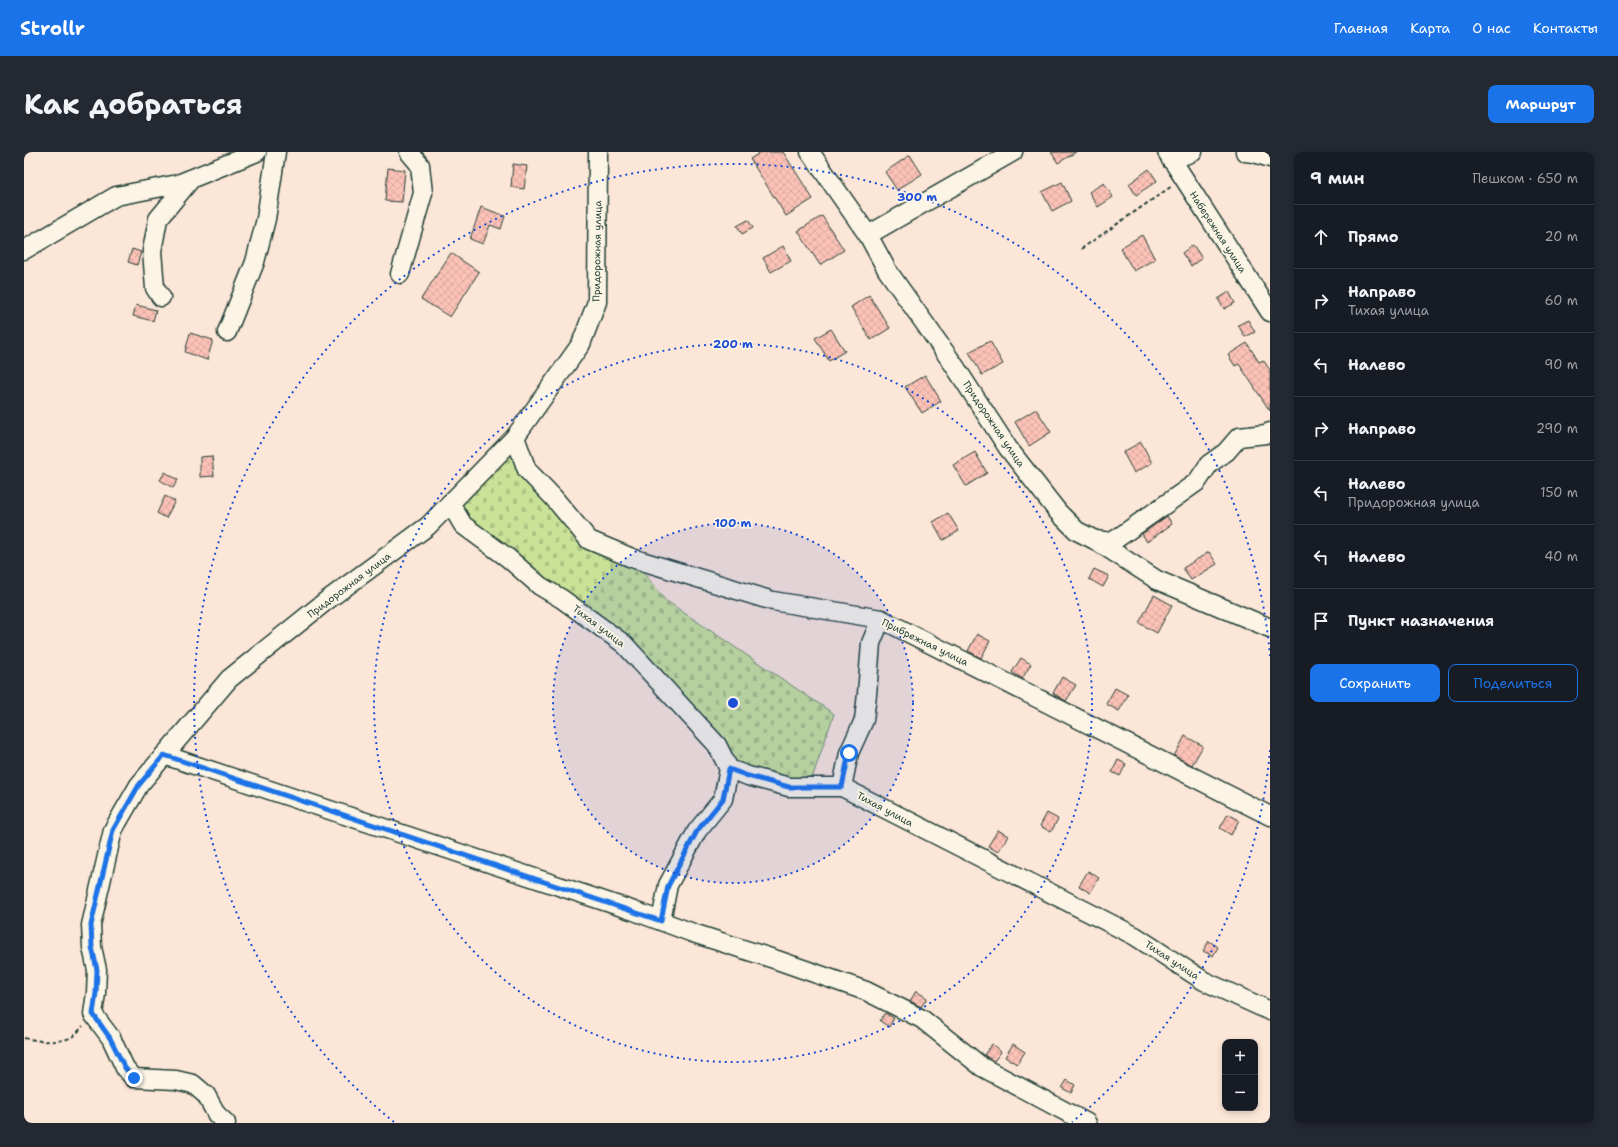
<!DOCTYPE html>
<html lang="ru">
<meta charset="utf-8">
<style>
:root{--surface:#171b24;--page:#242831;--text:#f1f3f6;--muted:#9ea1a6;--line:#363941;--accent:#1a73e8}
body{margin:0;font-family:"Shantell Sans",sans-serif;background:var(--page);color:var(--text)}
.controls{position:absolute;right:12px;bottom:12px;display:grid;overflow:hidden;border-radius:8px;box-shadow:0 2px 6px #0003}
.controls button{width:36px;height:36px;display:grid;place-items:center;padding:0;border:0;border-bottom:1px solid var(--line);background:var(--surface);color:var(--text);font:20px sans-serif}
.stop{position:absolute;width:12px;height:12px;margin:-9px;border:3px solid #1a73e8;border-radius:50%;background:#fff}
.stop.end{background:#1a73e8;border-color:#fff;box-shadow:0 1px 4px #0008}
.list{margin:0;padding:0;list-style:none}
h2{display:flex;justify-content:space-between;align-items:center;height:52px;margin:0;padding:0 16px;font-size:17px}
h2 small{font-size:13px;font-weight:400;color:var(--muted)}
.list li{display:grid;grid-template-columns:26px 1fr auto;gap:12px;align-items:center;box-sizing:border-box;height:64px;padding:0 16px;border-top:1px solid var(--line)}
.list b{display:block;font-size:15px;white-space:nowrap}
.list p{margin:0;font-size:13px;white-space:nowrap;color:var(--muted)}
.list em{font-size:13px;font-style:normal;color:var(--muted)}
.actions{display:flex;gap:8px;padding:12px 16px}
.actions a{flex:1;padding:9px 0;border:1px solid var(--accent);border-radius:8px;text-align:center;font-size:14px;color:var(--accent)}
.actions .main{background:var(--accent);color:#fff}
.icon{flex:none;width:22px;height:22px;fill:none;stroke:currentColor;stroke-width:2;stroke-linecap:round;stroke-linejoin:round}
.map{position:relative;flex:none;width:1246px;height:971px;overflow:hidden;border-radius:8px}
header{display:flex;align-items:center;gap:24px;box-sizing:border-box;height:56px;padding:0 20px;background:var(--accent);color:#fff}
header strong{font-size:19px}
nav{display:flex;gap:22px;margin-inline-start:auto;font-size:14px}
.intro{display:flex;align-items:center;justify-content:space-between;box-sizing:border-box;height:96px;padding:0 24px}
h1{margin:0;font-size:28px}
.button{padding:10px 18px;border-radius:8px;background:var(--accent);color:#fff;font-size:14px;font-weight:700}
main{display:flex;gap:24px;padding:0 24px}
aside{flex:1;background:var(--surface);border-radius:8px;box-shadow:0 2px 6px #0003}
.map>svg:first-child{display:block}
.cemetery{fill:url(#cemetery-stones);stroke:#749066}
.building{fill:url(#building-cross-hatch);stroke:#1f3d34}
.lines{fill:none;stroke-linecap:round;stroke-linejoin:round}
.minor-casing{stroke:#1f3d34;stroke-width:21}
.path{stroke:#1f3d34;stroke-width:2;stroke-dasharray:4 3;stroke-linecap:butt}
.minor{stroke:#fcf5e5;stroke-width:18}
.route{stroke:#1a73e8;stroke-width:5}
.ring{fill:none;stroke:#1d4ed8;stroke-width:2;stroke-dasharray:2 4}
.labels{text-anchor:middle;dominant-baseline:central;stroke-width:3.5;stroke-linejoin:round;paint-order:stroke}
.street-label{font-size:10px;fill:#1f3d34;stroke:#fcf5e5}
.centre{fill:#1d4ed8;stroke:#fcf5e5;stroke-width:2}
.ring-label{font-size:12px;text-anchor:middle;font-weight:bold;fill:#1d4ed8;stroke:#fcf5e5;stroke-width:3.5;stroke-linejoin:round;paint-order:stroke}
</style>
<header>
<strong>Strollr</strong>
<nav><a>Главная</a><a>Карта</a><a>О нас</a><a>Контакты</a></nav>
</header>
<div class="intro"><h1>Как добраться</h1><a class="button">Маршрут</a></div>
<main>
<div class="map">
<svg width="1246" height="971" viewBox="0 0 1246 971">
<defs>
<pattern id="cemetery-stones" width="16" height="16" patternUnits="userSpaceOnUse"><rect width="16" height="16" fill="#cae298"/><path d="M2 7V4a2 2 0 0 1 4 0v3zM10 15v-3a2 2 0 0 1 4 0v3z" fill="#adc384"/></pattern>
<pattern id="building-cross-hatch" width="8" height="8" patternUnits="userSpaceOnUse"><rect width="8" height="8" fill="#fdc2b7"/><path d="M0 0l8 8M0 8l8-8" fill="none" stroke="#d8a89e"/></pattern>
</defs>
<rect width="100%" height="100%" fill="#fce6d7"/>
<filter id="ink" filterUnits="userSpaceOnUse"><feTurbulence type="fractalNoise" baseFrequency=".025" numOctaves="2"/><feDisplacementMap in="SourceGraphic" scale="8" xChannelSelector="R" yChannelSelector="G"/><feConvolveMatrix kernelMatrix="1 2 1 2 8 2 1 2 1" color-interpolation-filters="sRGB"/></filter>
<g filter="url(#ink)">
<path class="cemetery" d="M491,285L503,318L565,388L608,406L641,448L810,562L785,635L724,624L642,536L426,351Z"/>
<g class="building">
<path d="M737,0H759L789,47L762,64L726,7Z"/>
<path d="M1027,0H1052L1034,11Z"/>
<path d="M886,3L898,22L873,38L861,20Z"/>
<path d="M489,12L503,14L500,37L487,35Z"/>
<path d="M364,16L381,18L378,50L361,49Z"/>
<path d="M1125,17L1133,29L1112,43L1105,32Z"/>
<path d="M1038,30L1047,49L1028,59L1018,40Z"/>
<path d="M1080,31L1089,45L1074,55L1065,40Z"/>
<path d="M457,55L481,64L477,77L466,73L459,92L446,87Z"/>
<path d="M798,64L820,98L796,113L774,79Z"/>
<path d="M724,68L729,76L718,82L713,74Z"/>
<path d="M1118,83L1131,107L1110,119L1096,96Z"/>
<path d="M1169,93L1178,106L1167,114L1158,101Z"/>
<path d="M759,94L767,109L747,120L739,106Z"/>
<path d="M108,97L117,100L113,113L104,110Z"/>
<path d="M427,101L455,120L426,165L397,147Z"/>
<path d="M1205,140L1211,151L1200,157L1194,147Z"/>
<path d="M845,143L866,176L847,188L827,155Z"/>
<path d="M112,153L132,158L129,169L109,164Z"/>
<path d="M1224,168L1231,180L1221,185L1214,173Z"/>
<path d="M807,177L821,199L805,209L791,186Z"/>
<path d="M166,181L189,188L183,208L161,200Z"/>
<path d="M966,189L979,212L958,223L945,200Z"/>
<path d="M1223,191L1235,210L1239,208L1246,218V259L1215,212L1211,214L1204,203Z"/>
<path d="M901,223L917,249L898,261L881,235Z"/>
<path d="M1012,257L1027,280L1005,294L991,270Z"/>
<path d="M1117,290L1128,311L1110,321L1099,300Z"/>
<path d="M951,300L963,321L942,334L929,313Z"/>
<path d="M188,304L190,324L176,325V305Z"/>
<path d="M141,320L154,328L149,336L136,328Z"/>
<path d="M141,344L151,349L142,366L133,361Z"/>
<path d="M924,361L935,379L919,388L909,370Z"/>
<path d="M1143,364L1148,372L1123,390L1118,382Z"/>
<path d="M1185,400L1193,412L1167,428L1159,416Z"/>
<path d="M1070,417L1085,424L1079,435L1065,427Z"/>
<path d="M1130,443L1148,453L1133,481L1115,471Z"/>
<path d="M953,482L966,489L957,506L944,499Z"/>
<path d="M997,506L1007,512L998,527L988,520Z"/>
<path d="M1038,525L1052,533L1042,549L1029,541Z"/>
<path d="M1091,536L1104,543L1095,559L1082,552Z"/>
<path d="M1161,584L1179,594L1168,613L1150,604Z"/>
<path d="M1094,608L1102,612L1096,624L1088,620Z"/>
<path d="M1023,661L1034,667L1027,680L1016,674Z"/>
<path d="M1204,662L1215,668L1207,683L1196,676Z"/>
<path d="M974,678L984,684L974,700L964,694Z"/>
<path d="M1064,719L1075,726L1066,741L1055,734Z"/>
<path d="M1185,789L1194,795L1189,804L1179,799Z"/>
<path d="M892,839L903,846L897,855L886,849Z"/>
<path d="M861,861L870,866L865,875L856,869Z"/>
<path d="M968,892L977,900L970,909L960,903Z"/>
<path d="M989,892L1001,900L993,912L981,905Z"/>
<path d="M1043,928L1051,933L1047,941L1038,936Z"/>
</g>
<g class="lines">
<defs>
<g id="minor">
<path d="M786,0L844,83L863,118L930,213L984,296L1034,360L1053,379L1071,388L1133,428L1246,476"/>
<path d="M1143,0L1246,160"/>
<path d="M1221,0L1230,1L1246,6"/>
<path d="M1147,8L1169,0"/>
<path d="M844,83L989,0"/>
<path d="M0,98L92,44L154,32L233,0"/>
<path d="M376,122L399,41L396,13L385,0"/>
<path d="M137,145L131,136L128,99L134,67L167,27"/>
<path d="M203,180L231,110L242,67L252,0"/>
<path d="M491,285L503,318L529,345L565,388L608,406L749,449L857,467L1246,664"/>
<path d="M426,351L439,373L484,406L516,434L538,447L600,492L693,593L705,617L724,624L765,635H818L1111,784L1180,829L1246,859"/>
<path d="M1071,388L1088,390L1173,330L1185,312L1202,300L1215,285L1242,282L1246,280"/>
<path d="M140,603L610,759L669,781L753,808L842,839L898,867L958,915L1063,971"/>
<path d="M818,635L825,601L840,568L843,542L847,491L857,467"/>
<path d="M637,769L644,733L673,679L699,647L705,617"/>
<path d="M202,971L193,963L182,943L169,932L152,928L110,926L101,916L87,886L69,862L72,841L73,818L68,795L67,773L89,678L115,633L205,527L302,449L404,374L491,285L557,192L573,150L574,0"/>
</g>
</defs>
<use href="#minor" class="minor-casing"/>
<g class="path">
<path d="M1057,97L1148,34"/>
<path d="M0,886C14,889 34,892 48,885C52,883 56,877 59,874"/>
</g>
<use href="#minor" class="minor"/>
</g>
</g>
<g class="lines" filter="url(#ink)">
<path class="route" d="M110,926L101,916L86,886L69,862L72,841L73,818L68,795L67,773L89,678L115,633L140,603L637,769L644,734L673,679L699,647L705,617L724,624L765,635H818L825,601"/>
</g>
<circle cx="709" cy="551" r="180" fill="#1d4ed8" fill-opacity=".12"/>
<g class="ring">
<circle cx="709" cy="551" r="180"/>
<circle cx="709" cy="551" r="359"/>
<path d="M1246 598A539 539 0 0 1 1048 970M370 970A539 539 0 1 1 1246 504"/>
</g>
<g class="labels">
<g class="street-label">
<text transform="translate(1194 80) rotate(57)">Набережная улица</text>
<text transform="translate(573 99) rotate(-89)">Придорожная улица</text>
<text transform="translate(970 272) rotate(56)">Придорожная улица</text>
<text transform="translate(325 433) rotate(-37)">Придорожная улица</text>
<text transform="translate(575 474) rotate(37)">Тихая улица</text>
<text transform="translate(901 490) rotate(26)">Прибрежная улица</text>
<text transform="translate(861 657) rotate(28)">Тихая улица</text>
<text transform="translate(1148 808) rotate(33)">Тихая улица</text>
</g>
</g>
<circle cx="709" cy="551" r="6" class="centre"/>
<g class="ring-label">
<text x="893" y="49">300 m</text>
<text x="709" y="196">200 m</text>
<text x="709" y="375">100 m</text>
</g>
</svg>
<div class="controls">
<button>+</button>
<button>−</button>
</div>
<div class="stop" style="left:825px;top:601px"></div>
<div class="stop end" style="left:110px;top:926px"></div>
</div>
<aside>
<h2>9 мин<small>Пешком · 650 m</small></h2>
<ul class="list">
<li><svg class="icon" aria-label="ahead" viewBox="0 0 24 24"><path d="M12 20V5M6 11l6-6 6 6"/></svg><div><b>Прямо</b></div><em>20 m</em></li>
<li><svg class="icon" aria-label="right" viewBox="0 0 24 24"><path d="M7 20v-9h11M14 6l5 5-5 5"/></svg><div><b>Направо</b><p>Тихая улица</p></div><em>60 m</em></li>
<li><svg class="icon" aria-label="left" viewBox="0 0 24 24"><path d="M17 20v-9H6M10 6l-5 5 5 5"/></svg><div><b>Налево</b></div><em>90 m</em></li>
<li><svg class="icon" aria-label="right" viewBox="0 0 24 24"><path d="M7 20v-9h11M14 6l5 5-5 5"/></svg><div><b>Направо</b></div><em>290 m</em></li>
<li><svg class="icon" aria-label="left" viewBox="0 0 24 24"><path d="M17 20v-9H6M10 6l-5 5 5 5"/></svg><div><b>Налево</b><p>Придорожная улица</p></div><em>150 m</em></li>
<li><svg class="icon" aria-label="left" viewBox="0 0 24 24"><path d="M17 20v-9H6M10 6l-5 5 5 5"/></svg><div><b>Налево</b></div><em>40 m</em></li>
<li><svg class="icon" aria-label="arrive" viewBox="0 0 24 24"><path d="M6 21V4h12l-3 4 3 4H6"/></svg><div><b>Пункт назначения</b></div></li>
</ul>
<div class="actions"><a class="main">Сохранить</a><a>Поделиться</a></div>
</aside>
</main>
